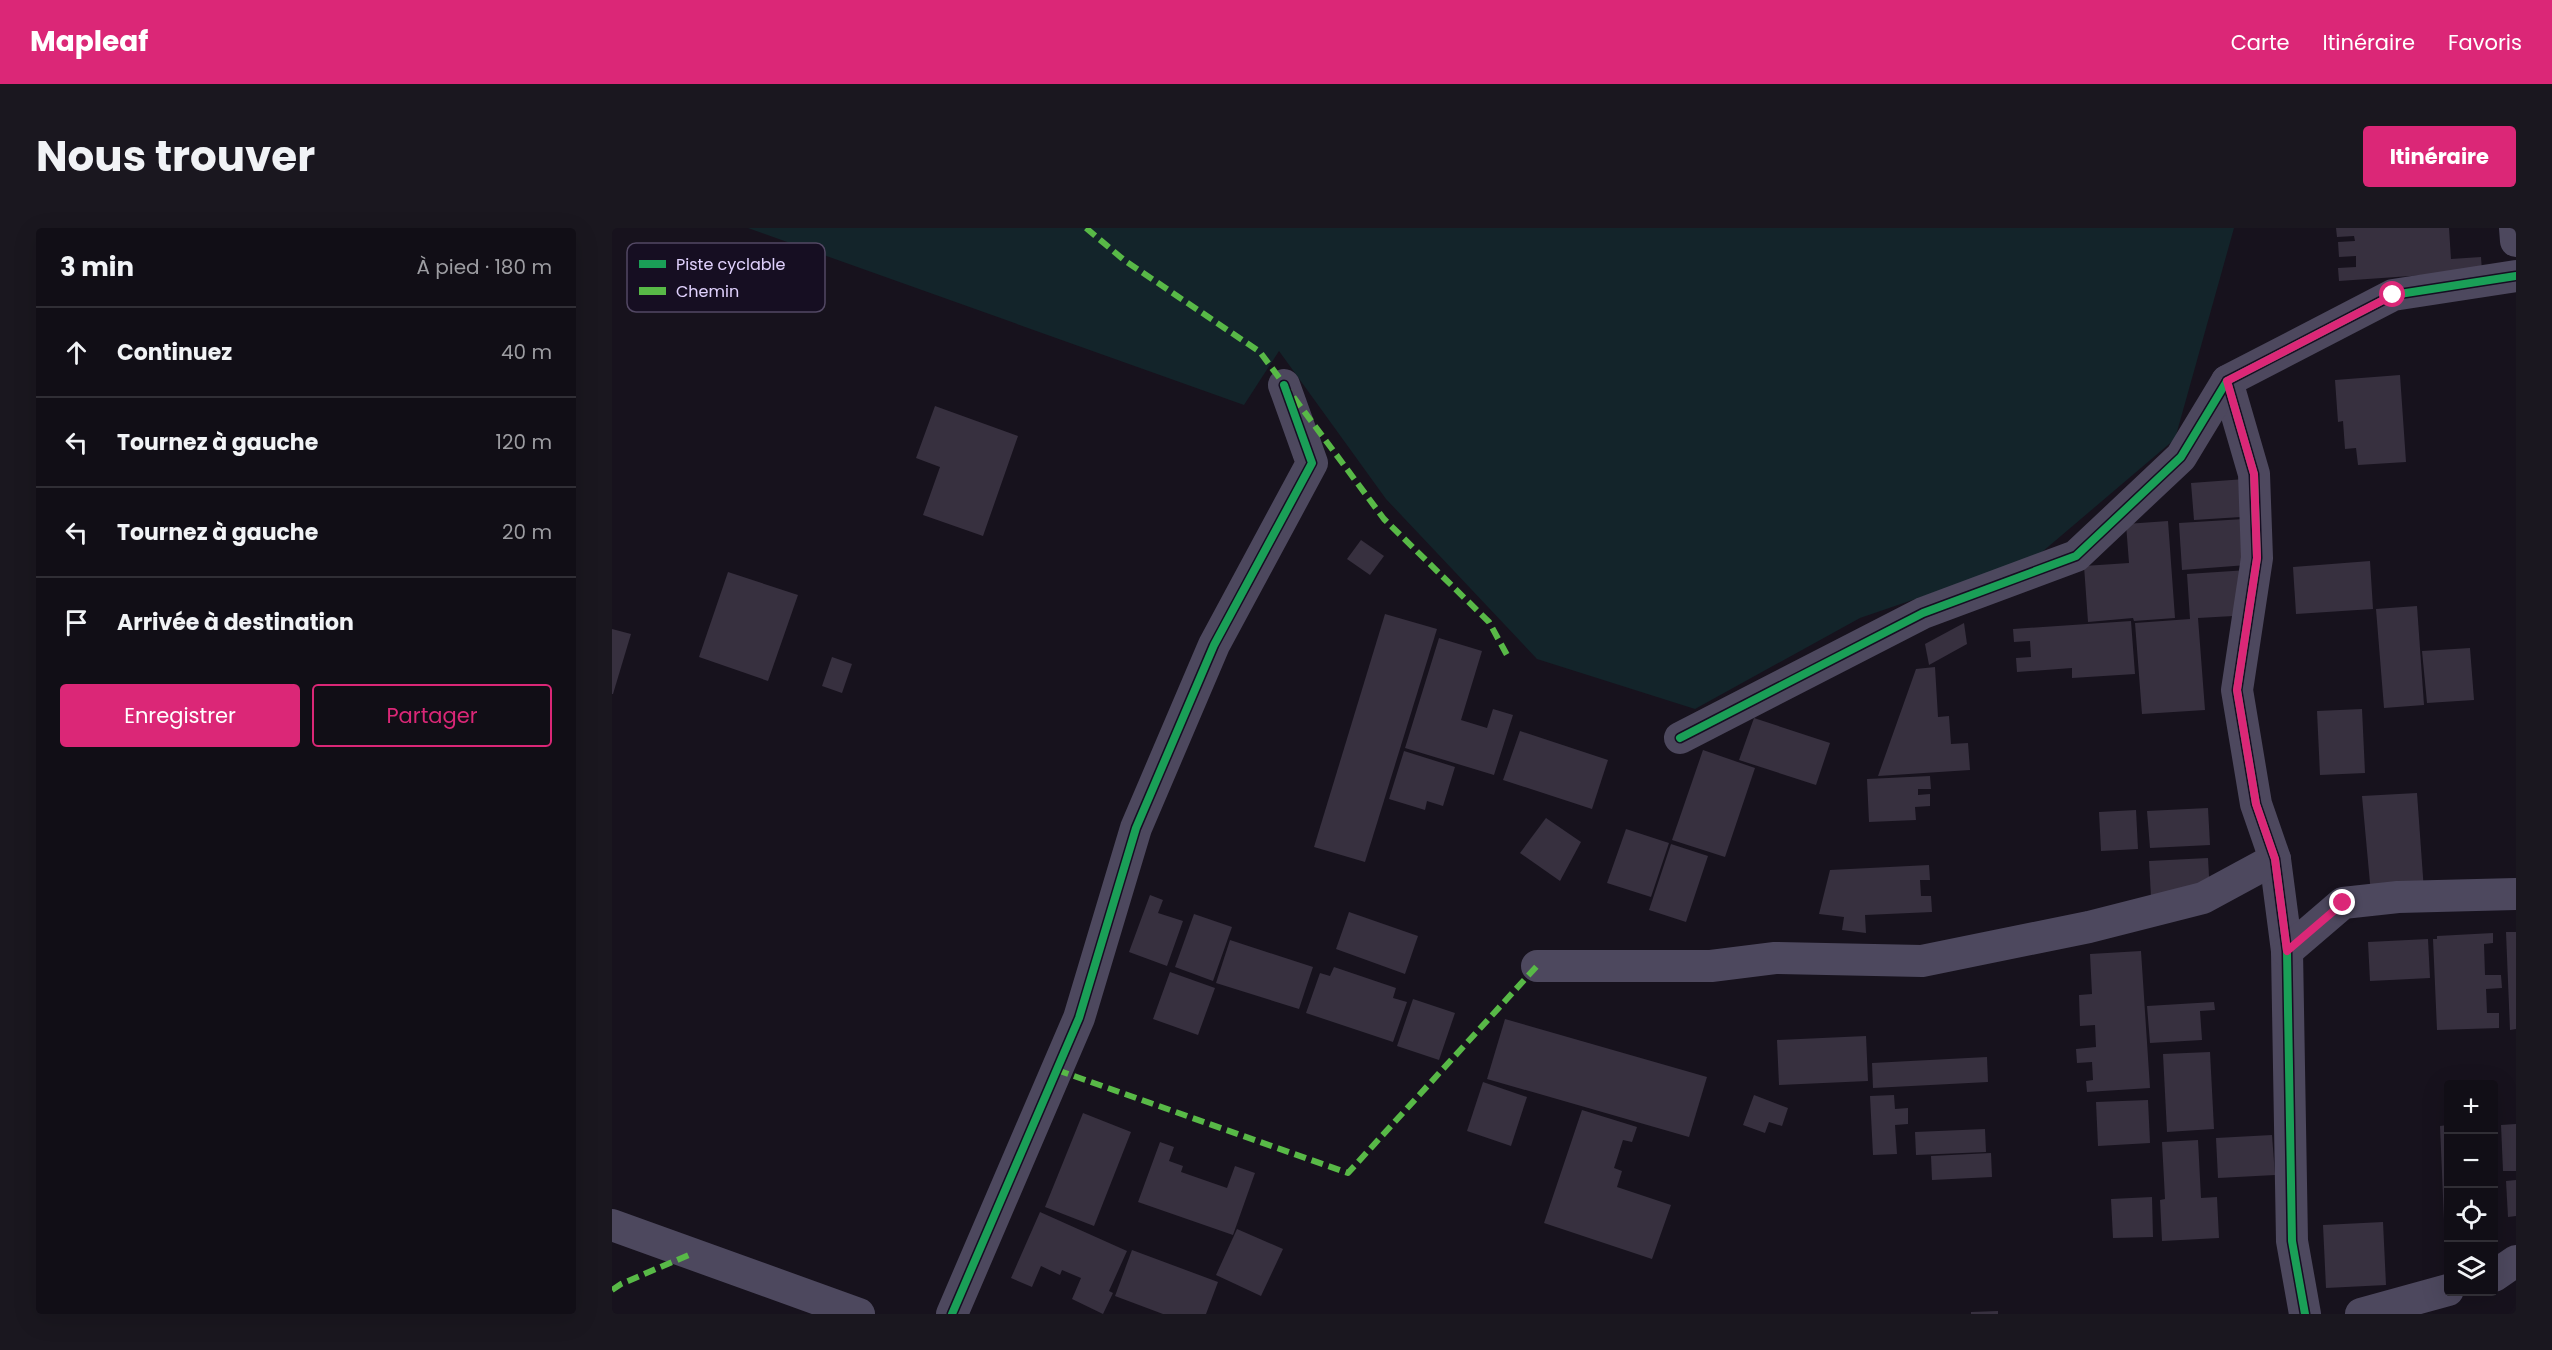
<!DOCTYPE html>
<html lang="fr">
<meta charset="utf-8">
<style>
:root{--surface:#110e16;--page:#1a171f;--text:#f1f3f6;--muted:#9c9ca1;--line:#302e35;--accent:#db2777}
body{margin:0;font-family:Poppins,sans-serif;background:var(--page);color:var(--text)}
.controls{position:absolute;right:18px;bottom:18px;display:grid;overflow:hidden;border-radius:6px;box-shadow:0 6px 24px #0002}
.controls button{width:54px;height:54px;display:grid;place-items:center;padding:0;border:0;border-bottom:2px solid var(--line);background:var(--surface);color:var(--text);font:30px sans-serif}
.stop{position:absolute;width:18px;height:18px;margin:-14px;border:4px solid #db2777;border-radius:50%;background:#fff}
.stop.end{background:#db2777;border-color:#fff;box-shadow:0 2px 6px #0008}
.list{margin:0;padding:0;list-style:none}
h2{display:flex;justify-content:space-between;align-items:center;height:78px;margin:0;padding:0 24px;font-size:26px}
h2 small{font-size:20px;font-weight:400;color:var(--muted)}
.list li{display:grid;grid-template-columns:39px 1fr auto;gap:18px;align-items:center;box-sizing:border-box;height:90px;padding:0 24px;border-top:2px solid var(--line)}
.list b{display:block;font-size:22px;white-space:nowrap}
.list em{font-size:20px;font-style:normal;color:var(--muted)}
.actions{display:flex;gap:12px;padding:18px 24px}
.actions a{flex:1;padding:14px 0;border:2px solid var(--accent);border-radius:6px;text-align:center;font-size:21px;color:var(--accent)}
.actions .main{background:var(--accent);color:#fff}
.icon{flex:none;width:33px;height:33px;fill:none;stroke:currentColor;stroke-width:2;stroke-linecap:round;stroke-linejoin:round}
.map{position:relative;flex:none;width:1904px;height:1086px;overflow:hidden;border-radius:6px}
header{display:flex;align-items:center;gap:36px;box-sizing:border-box;height:84px;padding:0 30px;background:var(--accent);color:#fff}
header strong{font-size:28px}
nav{display:flex;gap:33px;margin-inline-start:auto;font-size:21px}
.intro{display:flex;align-items:center;justify-content:space-between;box-sizing:border-box;height:144px;padding:0 36px}
h1{margin:0;font-size:42px}
.button{padding:15px 27px;border-radius:6px;background:var(--accent);color:#fff;font-size:21px;font-weight:700}
main{display:flex;gap:36px;padding:0 36px}
aside{flex:1;background:var(--surface);border-radius:6px;box-shadow:0 6px 24px #0002}
.map>svg:first-child{display:block}
.green{fill:#13242a}
.building{fill:#37303f}
.lines{fill:none;stroke-linecap:round;stroke-linejoin:round}
.minor{stroke:#4d485e;stroke-width:32}
.quiet{stroke:#58b947;stroke-width:6;stroke-dasharray:12 6;stroke-linecap:butt}
.cycleway-casing{stroke:#160e22;stroke-width:11}
.cycleway{stroke:#1a9f57;stroke-width:8}
.route{stroke:#db2777;stroke-width:8}
.key{fill:#160e22;stroke:#534864;stroke-width:1.5}
.key-label{font-size:16px;fill:#e0d1fd}
</style>
<header>
<strong>Mapleaf</strong>
<nav><a>Carte</a><a>Itinéraire</a><a>Favoris</a></nav>
</header>
<div class="intro"><h1>Nous trouver</h1><a class="button">Itinéraire</a></div>
<main>
<aside>
<h2>3 min<small>À pied · 180 m</small></h2>
<ul class="list">
<li><svg class="icon" aria-label="ahead" viewBox="0 0 24 24"><path d="M12 20V5M6 11l6-6 6 6"/></svg><div><b>Continuez</b></div><em>40 m</em></li>
<li><svg class="icon" aria-label="left" viewBox="0 0 24 24"><path d="M17 20v-9H6M10 6l-5 5 5 5"/></svg><div><b>Tournez à gauche</b></div><em>120 m</em></li>
<li><svg class="icon" aria-label="left" viewBox="0 0 24 24"><path d="M17 20v-9H6M10 6l-5 5 5 5"/></svg><div><b>Tournez à gauche</b></div><em>20 m</em></li>
<li><svg class="icon" aria-label="arrive" viewBox="0 0 24 24"><path d="M6 21V4h12l-3 4 3 4H6"/></svg><div><b>Arrivée à destination</b></div></li>
</ul>
<div class="actions"><a class="main">Enregistrer</a><a>Partager</a></div>
</aside>
<div class="map">
<svg width="1904" height="1086" viewBox="0 0 1904 1086">
<rect width="100%" height="100%" fill="#17121d"/>
<path class="green" d="M136,0H1622L1563,211L1423,330L1248,390L1083,481L925,431L774,271L667,123L632,177Z"/>
<g class="building">
<path d="M1724,0H1837L1839,31L1869,29L1870,43L1727,53L1726,40L1744,39V28L1727,29L1726,14L1743,13L1742,8L1725,9Z"/>
<path d="M1788,147L1794,234L1746,237L1744,220L1733,221L1731,193L1726,194L1723,152Z"/>
<path d="M323,178L406,208L371,308L311,287L328,239L304,230Z"/>
<path d="M1633,251L1629,289L1582,292L1579,255Z"/>
<path d="M1632,291L1635,337L1570,342L1567,295Z"/>
<path d="M1556,293L1563,390L1522,393L1521,390L1476,394L1472,338L1517,335L1514,296Z"/>
<path d="M749,312L772,328L758,347L735,331Z"/>
<path d="M1758,333L1761,381L1684,386L1681,339Z"/>
<path d="M1636,342L1639,387L1586,390L1593,482L1530,486L1523,395L1578,391L1575,346Z"/>
<path d="M116,344L186,367L156,453L87,429Z"/>
<path d="M1805,378L1812,477L1772,480L1764,381Z"/>
<path d="M773,386L825,401L753,634L702,619Z"/>
<path d="M1519,393L1523,446L1460,450V440L1405,444L1404,430L1419,429L1418,413L1402,414L1401,401Z"/>
<path d="M1352,395L1355,416L1317,437L1313,416Z"/>
<path d="M0,401L19,406L1,466H0Z"/>
<path d="M827,410L870,423L849,492L875,500L881,481L901,487L882,547L793,520Z"/>
<path d="M1858,420L1862,472L1815,475L1810,423Z"/>
<path d="M220,429L240,436L230,465L210,458Z"/>
<path d="M1323,439L1326,489L1337,488L1339,516L1356,515L1358,542L1266,548L1304,441Z"/>
<path d="M1750,481L1753,545L1708,547L1705,483Z"/>
<path d="M1142,490L1218,515L1204,557L1127,532Z"/>
<path d="M908,503L996,532L980,581L891,552Z"/>
<path d="M1091,522L1143,540L1113,629L1060,612Z"/>
<path d="M792,523L843,539L831,578L815,573L813,582L777,571Z"/>
<path d="M1318,548L1319,561H1306V567L1318,566V578L1303,579L1304,592L1257,594L1255,551Z"/>
<path d="M1805,565L1812,663L1759,666L1750,568Z"/>
<path d="M1596,580L1598,617L1538,620L1535,583Z"/>
<path d="M1524,582L1526,621L1489,623L1487,584Z"/>
<path d="M934,590L969,614L948,653L908,625Z"/>
<path d="M1014,601L1057,615L1039,669L995,655Z"/>
<path d="M1059,616L1096,628L1074,694L1037,682Z"/>
<path d="M1596,630L1598,666L1539,669L1537,633Z"/>
<path d="M1317,637L1318,652H1308L1309,668H1319L1320,684L1253,687L1254,705L1230,702L1232,689L1207,686L1218,642Z"/>
<path d="M538,667L551,672L546,685L571,693L555,738L517,724Z"/>
<path d="M737,684L806,708L793,746L724,721Z"/>
<path d="M582,686L620,699L601,753L563,739Z"/>
<path d="M1894,704H1904V801L1898,802Z"/>
<path d="M1881,705V715L1872,716L1873,747H1889L1890,760L1874,761L1875,785H1887V800L1825,802L1821,711H1825V708Z"/>
<path d="M1816,711L1818,750L1758,753L1756,714Z"/>
<path d="M618,712L701,739L687,781L604,755Z"/>
<path d="M1529,723L1538,860L1475,864L1474,853L1481,852L1480,834L1465,835L1464,821L1484,819L1483,797L1468,798L1467,767L1480,766L1478,726Z"/>
<path d="M722,739L784,760L781,770L795,774L781,814L694,785L708,745L718,748Z"/>
<path d="M558,744L603,760L586,807L541,791Z"/>
<path d="M801,771L843,785L827,832L785,818Z"/>
<path d="M1602,774L1603,782L1588,783L1590,812L1538,815L1535,778Z"/>
<path d="M893,791L1095,849L1077,909L875,851Z"/>
<path d="M1254,808L1256,853L1167,857L1165,812Z"/>
<path d="M1598,824L1602,901L1555,904L1551,826Z"/>
<path d="M1375,829L1376,854L1261,860L1260,835Z"/>
<path d="M871,854L915,869L899,918L855,903Z"/>
<path d="M1142,867L1176,880L1170,898L1157,894L1153,905L1131,897Z"/>
<path d="M1282,867L1283,881L1296,880V896L1283,897L1285,926L1261,927L1258,868Z"/>
<path d="M1536,872L1538,915L1486,918L1484,874Z"/>
<path d="M970,882L1025,899L1020,914L1011,912L1002,940L1010,943L1005,959L1059,977L1040,1031L932,995Z"/>
<path d="M471,885L519,904L482,998L433,979Z"/>
<path d="M1904,896V943H1891L1889,897Z"/>
<path d="M1836,897V992H1832L1828,898Z"/>
<path d="M1373,901L1374,924L1304,927L1303,904Z"/>
<path d="M1660,907L1663,947L1606,950L1604,910Z"/>
<path d="M1586,912L1589,970L1605,969L1607,1010L1550,1013L1548,972L1553,971L1550,914Z"/>
<path d="M548,914L562,919L557,933L571,938L569,944L615,960L623,938L643,945L621,1007L526,974Z"/>
<path d="M1379,925L1380,949L1320,952L1319,928Z"/>
<path d="M1904,952V988L1896,989L1894,953Z"/>
<path d="M1540,969L1541,1009L1501,1010L1499,971Z"/>
<path d="M428,984L515,1023L497,1063L501,1065L491,1086L460,1071L469,1050L450,1042L448,1047L429,1038L420,1059L399,1050Z"/>
<path d="M1771,994L1774,1057L1714,1060L1711,997Z"/>
<path d="M625,1001L671,1021L649,1068L604,1047Z"/>
<path d="M520,1022L606,1054L594,1086H551L503,1068Z"/>
<path d="M1386,1083V1086H1359V1084Z"/>
</g>
<g class="lines">
<g class="minor">
<path d="M1903,0L1904,13"/>
<path d="M1615,153L1642,246L1645,330L1625,462L1644,576L1663,631L1675,723L1680,1013L1693,1086"/>
<path d="M1068,510L1311,385L1464,328L1569,229L1615,153L1781,67L1904,48"/>
<path d="M1675,723L1731,675L1786,669L1904,666"/>
<path d="M925,738H1099L1163,730L1310,733L1477,699L1591,670L1663,631"/>
<path d="M0,997L247,1086"/>
<path d="M1882,1048L1904,1033"/>
<path d="M340,1086L467,790L524,600L602,417L700,235L672,157"/>
<path d="M1749,1086L1836,1062"/>
</g>
<g class="quiet">
<path d="M474,0L512,32L648,124L772,291L877,394L895,427"/>
<path d="M445,842L736,945L925,738"/>
<path d="M0,1062L9,1056L79,1026"/>
</g>
<defs>
<g id="cycleway">
<path d="M1615,153L1642,246L1645,330L1625,462L1644,576L1663,631L1675,723L1680,1013L1693,1086"/>
<path d="M1068,510L1311,385L1464,328L1569,229L1615,153L1781,67L1904,48"/>
<path d="M340,1086L467,790L524,600L602,417L700,235L672,157"/>
</g>
</defs>
<use href="#cycleway" class="cycleway-casing"/>
<use href="#cycleway" class="cycleway"/>
</g>
<g class="lines">
<path class="route" d="M1731,675L1675,723L1663,631L1644,576L1625,462L1645,330L1642,246L1615,153L1781,67"/>
</g>
<rect x="15" y="15" width="198" height="69" rx="9" class="key"/>
<rect x="27" y="32" width="27" height="8" fill="#1a9f57"/>
<rect x="27" y="59" width="27" height="8" fill="#58b947"/>
<g class="key-label">
<text x="64" y="42">Piste cyclable</text>
<text x="64" y="69">Chemin</text>
</g>
</svg>
<div class="controls">
<button>+</button>
<button>−</button>
<button><svg class="icon" aria-label="locate" viewBox="0 0 24 24"><circle cx="12" cy="12" r="6"/><path d="M12 2v4M12 18v4M2 12h4M18 12h4"/></svg></button>
<button><svg class="icon" aria-label="layers" viewBox="0 0 24 24"><path d="M12 4l9 5-9 5-9-5zM3 14l9 5 9-5"/></svg></button>
</div>
<div class="stop" style="left:1781px;top:67px"></div>
<div class="stop end" style="left:1731px;top:675px"></div>
</div>
</main>
